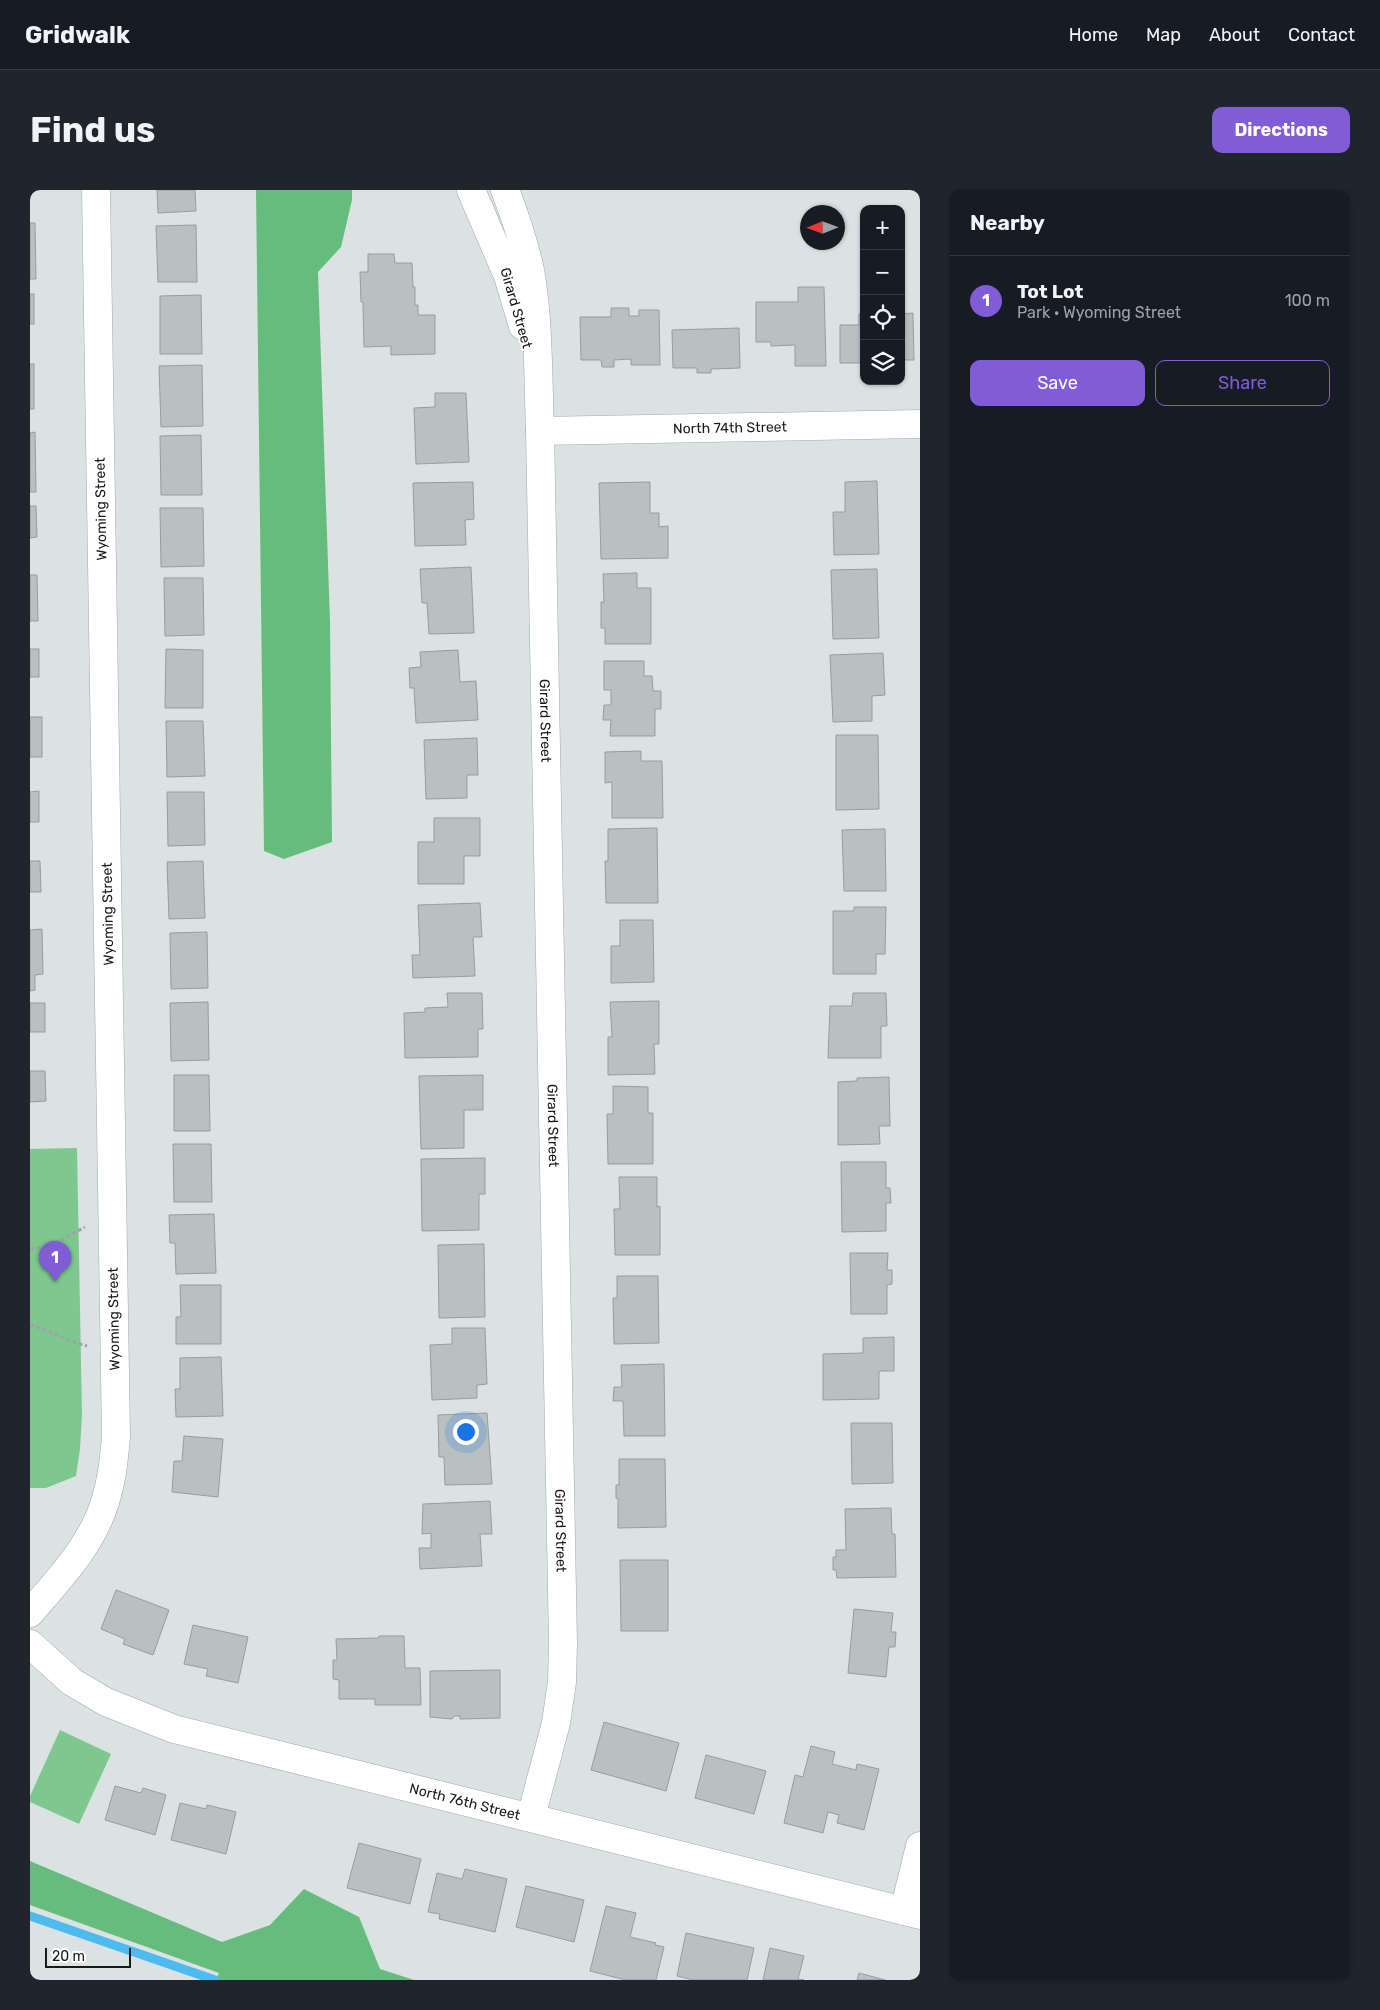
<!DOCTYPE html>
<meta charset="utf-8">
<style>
:root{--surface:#171b24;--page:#20242c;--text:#f1f3f6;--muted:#9ea1a6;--line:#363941;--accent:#815cd7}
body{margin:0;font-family:Rubik,sans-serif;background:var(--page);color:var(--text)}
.controls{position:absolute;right:15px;top:15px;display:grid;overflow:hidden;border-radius:10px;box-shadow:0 1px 4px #0004}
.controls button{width:45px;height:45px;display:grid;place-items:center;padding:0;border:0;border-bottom:1px solid var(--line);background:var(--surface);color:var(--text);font:25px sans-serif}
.compass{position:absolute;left:770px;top:15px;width:45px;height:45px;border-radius:50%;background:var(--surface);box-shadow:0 1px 4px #0004;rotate:269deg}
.scale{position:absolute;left:15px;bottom:12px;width:86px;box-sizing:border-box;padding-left:5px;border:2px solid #171a19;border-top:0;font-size:14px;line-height:18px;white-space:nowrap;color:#171a19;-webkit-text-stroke:4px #fff;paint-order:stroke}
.you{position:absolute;left:435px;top:1241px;width:18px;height:18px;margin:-12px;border:4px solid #fff;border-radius:50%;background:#1a73e8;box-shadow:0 0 0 8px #1a73e833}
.badge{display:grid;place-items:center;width:32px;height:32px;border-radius:50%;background:var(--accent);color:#fff;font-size:16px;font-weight:700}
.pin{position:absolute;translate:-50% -41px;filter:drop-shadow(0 1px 2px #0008)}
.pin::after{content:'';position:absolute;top:26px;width:18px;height:15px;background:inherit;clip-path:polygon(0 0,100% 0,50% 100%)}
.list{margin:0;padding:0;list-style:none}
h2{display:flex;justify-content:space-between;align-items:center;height:65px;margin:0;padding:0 20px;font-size:21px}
h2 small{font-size:16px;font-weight:400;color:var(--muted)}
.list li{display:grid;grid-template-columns:32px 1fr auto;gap:15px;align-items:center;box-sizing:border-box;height:90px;padding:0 20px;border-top:1px solid var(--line)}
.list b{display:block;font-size:19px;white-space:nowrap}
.list p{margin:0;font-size:16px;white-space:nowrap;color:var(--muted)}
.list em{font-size:16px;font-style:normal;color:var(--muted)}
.actions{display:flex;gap:10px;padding:15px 20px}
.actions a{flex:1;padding:11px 0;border:1px solid var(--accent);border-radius:10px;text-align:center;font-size:18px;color:var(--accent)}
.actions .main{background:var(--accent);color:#fff}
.icon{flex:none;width:28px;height:28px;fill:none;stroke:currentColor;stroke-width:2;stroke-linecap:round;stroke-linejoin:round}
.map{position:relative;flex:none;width:890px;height:1790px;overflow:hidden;border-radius:10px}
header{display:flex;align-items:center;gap:30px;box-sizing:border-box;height:70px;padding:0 25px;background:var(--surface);border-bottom:1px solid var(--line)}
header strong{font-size:24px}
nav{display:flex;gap:28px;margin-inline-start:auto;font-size:18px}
.intro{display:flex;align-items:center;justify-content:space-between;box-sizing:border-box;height:120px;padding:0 30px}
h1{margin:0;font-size:35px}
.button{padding:12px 22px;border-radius:10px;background:var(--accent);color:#fff;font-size:18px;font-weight:700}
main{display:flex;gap:30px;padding:0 30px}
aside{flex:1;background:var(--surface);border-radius:10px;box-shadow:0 1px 4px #0004}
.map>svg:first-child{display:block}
.green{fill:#7ec890}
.forest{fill:#66bc7d}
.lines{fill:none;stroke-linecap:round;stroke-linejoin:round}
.stream{stroke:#4dbbef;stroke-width:9}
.building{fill:#b8c0c2;stroke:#959d9e}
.minor-casing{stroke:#a0a8a8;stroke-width:29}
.path{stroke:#9da4a3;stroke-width:3;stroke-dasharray:4 2.5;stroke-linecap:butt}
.minor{stroke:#fff;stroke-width:28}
.labels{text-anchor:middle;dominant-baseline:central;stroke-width:4;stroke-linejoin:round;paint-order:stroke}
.street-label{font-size:14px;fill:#171a19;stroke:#fff}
</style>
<header>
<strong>Gridwalk</strong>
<nav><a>Home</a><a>Map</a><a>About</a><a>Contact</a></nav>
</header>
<div class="intro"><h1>Find us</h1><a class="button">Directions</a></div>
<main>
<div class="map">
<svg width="890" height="1790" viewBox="0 0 890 1790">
<rect width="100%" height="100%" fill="#dae3e2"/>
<g class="green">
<path d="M47,958L52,1225L50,1259L46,1286L16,1298H0V959Z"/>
<path d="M30,1540L81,1564L49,1634L0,1612V1606Z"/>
</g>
<g class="forest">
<path d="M226,0H322V10L311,57L288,82L300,432L302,652L254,669L234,661Z"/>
<path d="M0,1671L192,1752L240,1735L274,1699L329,1727L350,1779L384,1790H186L189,1783L0,1715Z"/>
</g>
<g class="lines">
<path class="stream" d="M0,1726L185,1790"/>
</g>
<g class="building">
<path d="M127,0H165L166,21L128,23Z"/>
<path d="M0,33H5L6,89H0Z"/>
<path d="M166,35L167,92H128L126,36Z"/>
<path d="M338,64H364L365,73H382L383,97H385V115H388V125H405V164L361,165V156L334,157L333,112H331L330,82H338Z"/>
<path d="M768,97H794L796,176H765V155L741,156V152H726V112H768Z"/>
<rect x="0" y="104" width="4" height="30"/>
<path d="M171,105L172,164H130V106Z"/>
<path d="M581,118H599V126H609V120H629L630,175H601V169L584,170V177H572L571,170H551L550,127H581Z"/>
<path d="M883,123L884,170H871V124Z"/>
<path d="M829,124H834V173H810V135H829Z"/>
<path d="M709,138L710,178L681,179V183H667V178H643L642,140Z"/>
<rect x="0" y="174" width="4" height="45"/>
<path d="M172,175L173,236L131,237L129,176Z"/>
<path d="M405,203H436L439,272L386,274L384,218L405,217Z"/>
<path d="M5,242L6,302H0V243Z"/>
<path d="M171,245L172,305H131L130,246Z"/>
<path d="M847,291L849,364L804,365L803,322H815V292Z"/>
<path d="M443,292L444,329L435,330L436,355L385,356L383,293Z"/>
<path d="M620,292V323H629V337L638,336V368L571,369L569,293Z"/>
<path d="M0,316H6L7,347L0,348Z"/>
<path d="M130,318H173L174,376L131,377Z"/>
<path d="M441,377L444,443L399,444L397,413H392L390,379Z"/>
<path d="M847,379L849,448L803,449L801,380Z"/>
<path d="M607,383V398H621V454H575V438H571V412H574L573,384Z"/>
<path d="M0,385H7L8,431H0Z"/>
<path d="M134,388H173L174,445L135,446Z"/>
<rect x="0" y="459" width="9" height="28"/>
<path d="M136,459L173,460V518H135Z"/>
<path d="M428,460L430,492L446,491L448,530L386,533L384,498H380L379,478L391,477L390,462Z"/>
<path d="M853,463L855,505L842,506V531L803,532L800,465Z"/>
<path d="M574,471H614V486H622L623,501H631V519H625V546H580L581,530H573L574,515H581V500H574Z"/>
<rect x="0" y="527" width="12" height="40"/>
<path d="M136,531H173L175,586L137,587Z"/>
<path d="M806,545H848L849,619L806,620Z"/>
<path d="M447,548L448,585H437V608L396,609L394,550Z"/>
<path d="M611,561V571H632L633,628H582V592L575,593V562Z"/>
<path d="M9,601V632H0V602Z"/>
<path d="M137,602H174L175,655L138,656Z"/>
<path d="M404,628H450V666H434V694H388V652H404Z"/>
<path d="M627,638L628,713H576L575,671H578V639Z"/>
<path d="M855,639L856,701H814L812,640Z"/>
<path d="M0,671H10L11,702H0Z"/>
<path d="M173,671L175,728L139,729L137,672Z"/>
<path d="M450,713L452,747H443L445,786L383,788L382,765H390L388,715Z"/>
<path d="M824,717H856L855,764H846V784H803V721H824Z"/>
<path d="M590,730H623L624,792L581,793V756H590Z"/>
<path d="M12,739L13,784L5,785V800L0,801V740Z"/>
<path d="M177,742L178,798L141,799L140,743Z"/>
<path d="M417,803H452L453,839H448V867L375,868L374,823L395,822V818L418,817Z"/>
<path d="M823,803H856L857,836H851V868H798L800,816H822Z"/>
<path d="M629,811V854H624L625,884L578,885V847H582L580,812Z"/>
<path d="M178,812L179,870L141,871L140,813Z"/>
<rect x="0" y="813" width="15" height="29"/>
<path d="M0,881H15L16,911L0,912Z"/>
<path d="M144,885H179L180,941H144Z"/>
<path d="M453,885V920H434V958L391,959L389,886Z"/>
<path d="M859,887L860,936H849L850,954L808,955V892L827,891V888Z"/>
<path d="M583,896L618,897V923H623V974H578L577,924H583Z"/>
<path d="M143,954H181L182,1012H144Z"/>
<path d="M455,968V1004H449V1040L392,1041L391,969Z"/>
<path d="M811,972H856V998H860L861,1013H856V1041L812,1042Z"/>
<path d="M589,987H627V1017L630,1016V1065H585L584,1019H590Z"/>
<path d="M184,1024L186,1083L146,1084L145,1053H140L139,1025Z"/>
<path d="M454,1054L455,1127L409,1128L408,1055Z"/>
<path d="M820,1063H858L857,1080H862V1094L857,1095V1124H821Z"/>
<path d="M587,1086H628L629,1153L584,1154L583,1108H587Z"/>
<path d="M150,1095H191V1154H146V1127H151Z"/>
<path d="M422,1138H455L457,1194L447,1195V1208L402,1210L400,1155L422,1154Z"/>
<path d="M864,1147V1181H849V1209L793,1210V1164L833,1163V1148Z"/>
<path d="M191,1167L193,1226L146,1227L145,1199H150V1168Z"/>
<path d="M634,1174L635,1246H594L593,1211H583L584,1197H592L591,1175Z"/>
<path d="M457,1223L462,1294L415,1295L414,1267H409L408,1225Z"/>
<path d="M821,1233H862L863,1293L822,1294Z"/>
<path d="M154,1246L193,1249L188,1307L142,1302L144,1271H152Z"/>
<path d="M589,1269H635L636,1337L588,1338V1309L586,1308V1295H589Z"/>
<path d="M460,1311L462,1344H450L452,1376L390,1379L389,1358H401V1343L392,1344L393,1314Z"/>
<path d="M861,1318L862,1344H865L866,1387L807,1388L806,1380H803V1367H806V1360H816L815,1319Z"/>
<path d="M590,1370H638V1441H591Z"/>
<path d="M86,1400L139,1420L123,1465L93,1454L95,1449L71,1439Z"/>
<path d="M824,1419L863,1423L861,1442H866L865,1457H859L856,1487L818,1483Z"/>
<path d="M163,1435L218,1447L208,1493L176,1486L178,1479L154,1474Z"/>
<path d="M349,1446H374L375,1478H390L391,1515H345V1509H309V1490L303,1489V1470H307L306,1449L349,1448Z"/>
<path d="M470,1480V1528L430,1529V1526H424L422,1529L400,1527V1481Z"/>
<path d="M574,1532L649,1553L636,1601L561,1580Z"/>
<path d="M781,1556L805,1562L802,1574L826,1580L827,1574L849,1579L834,1640L807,1633L809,1625L798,1622L793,1643L754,1633L765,1585L773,1587Z"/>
<path d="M676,1565L736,1581L724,1624L665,1608Z"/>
<path d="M85,1596L111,1603L113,1598L136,1605L125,1645L75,1630Z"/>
<path d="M150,1613L176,1619L177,1615L206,1622L196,1664L141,1650Z"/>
<path d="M329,1653L391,1669L380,1714L317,1698Z"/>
<path d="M435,1679L477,1689L465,1742L409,1729L410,1724L398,1722L407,1683L432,1689Z"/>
<path d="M496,1696L554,1710L544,1752L486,1737Z"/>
<path d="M576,1716L606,1723L600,1747L626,1753L625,1755L634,1757L626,1790H596L560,1781Z"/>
<path d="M656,1743L724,1758L717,1790H663L647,1786Z"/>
<path d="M740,1758L774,1766L768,1789L774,1790H733Z"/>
<path d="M829,1783L855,1790H827Z"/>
</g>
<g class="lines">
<defs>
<g id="minor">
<path d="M441,0L478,86L493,136"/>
<path id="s1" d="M475,0C485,26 494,53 500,80C509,131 508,189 510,241L533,1453L532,1492L526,1533L501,1627"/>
<path id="s2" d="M510,241L890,234"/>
<path d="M0,1423C29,1389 62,1355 75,1312C82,1290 84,1269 86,1247L66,0"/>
<path id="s3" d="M0,1454L42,1492L76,1512L144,1539L890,1725"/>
<path d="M874,1721L890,1656"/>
</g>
</defs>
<use href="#minor" class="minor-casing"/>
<g class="path">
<path d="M0,1059L20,1056L55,1037"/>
<path d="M0,1135C20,1140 37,1151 57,1156"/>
</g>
<use href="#minor" class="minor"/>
</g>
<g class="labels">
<g class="street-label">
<text transform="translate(486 118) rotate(74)">Girard Street</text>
<text stroke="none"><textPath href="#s2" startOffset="190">North 74th Street</textPath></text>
<text transform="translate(71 319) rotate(-91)">Wyoming Street</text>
<text stroke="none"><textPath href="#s1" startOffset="535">Girard Street</textPath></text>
<text transform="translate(78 724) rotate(-91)">Wyoming Street</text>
<text stroke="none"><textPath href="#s1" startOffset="940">Girard Street</textPath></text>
<text transform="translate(84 1129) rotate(-91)">Wyoming Street</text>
<text stroke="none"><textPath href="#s1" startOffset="1345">Girard Street</textPath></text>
<text stroke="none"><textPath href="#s3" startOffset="469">North 76th Street</textPath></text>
</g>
</g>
</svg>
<div class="controls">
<button>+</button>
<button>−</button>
<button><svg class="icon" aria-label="locate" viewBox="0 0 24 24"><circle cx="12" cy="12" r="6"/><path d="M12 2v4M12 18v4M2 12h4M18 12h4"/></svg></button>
<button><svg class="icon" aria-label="layers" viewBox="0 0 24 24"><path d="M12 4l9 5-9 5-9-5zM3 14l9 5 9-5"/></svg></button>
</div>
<svg class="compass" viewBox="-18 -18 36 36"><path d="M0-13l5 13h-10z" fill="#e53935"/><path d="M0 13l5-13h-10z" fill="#9ea1a6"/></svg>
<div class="scale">20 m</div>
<div class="you"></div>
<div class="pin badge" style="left:25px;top:1092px">1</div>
</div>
<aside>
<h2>Nearby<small></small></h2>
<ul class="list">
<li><span class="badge">1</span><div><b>Tot Lot</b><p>Park · Wyoming Street</p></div><em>100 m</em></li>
</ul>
<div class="actions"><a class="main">Save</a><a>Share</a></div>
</aside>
</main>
